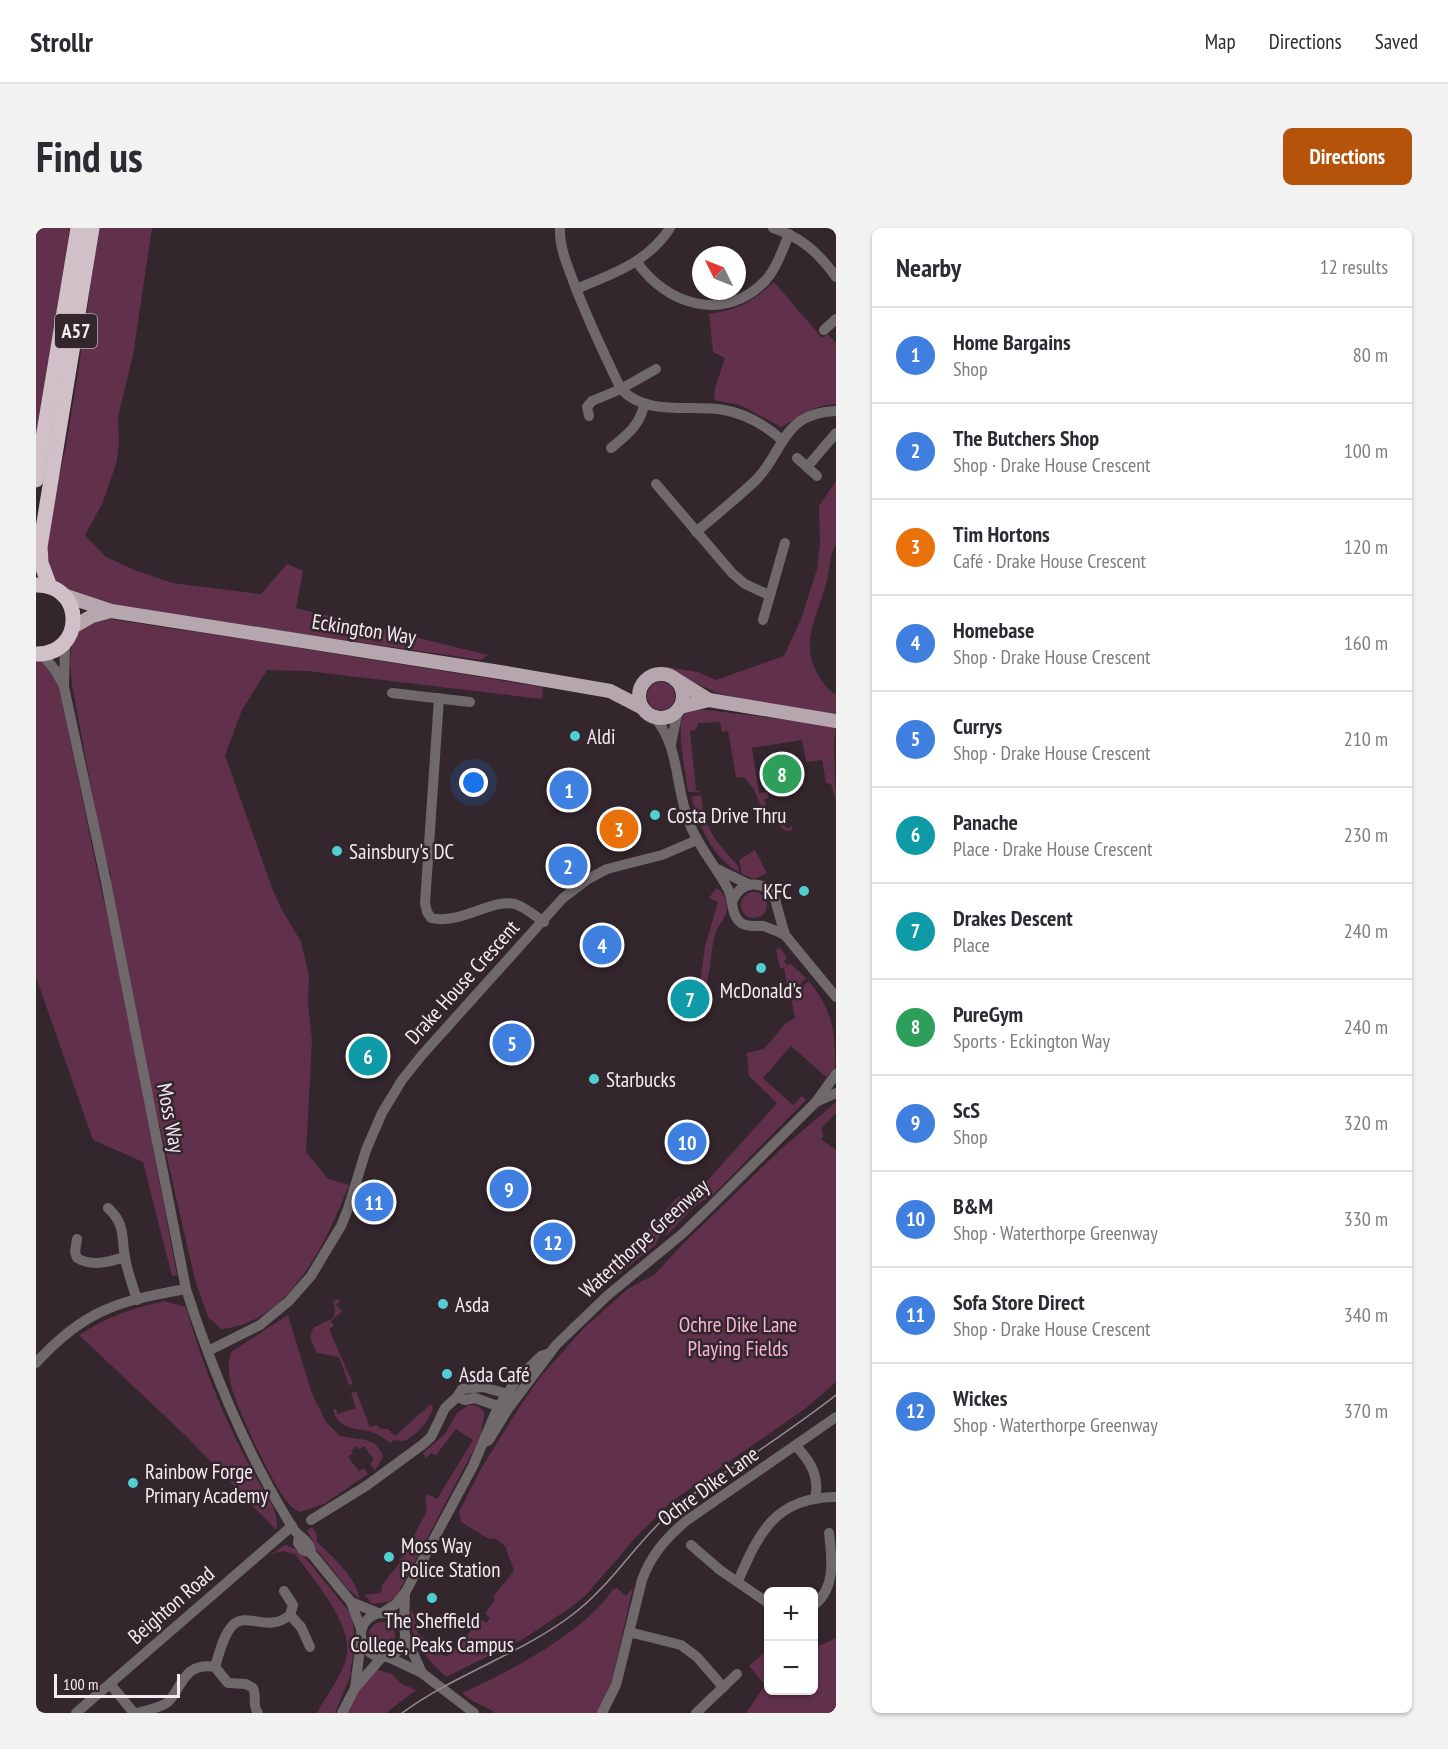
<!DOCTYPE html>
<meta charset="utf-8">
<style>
:root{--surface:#fff;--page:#f2f2f3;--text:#2b2b33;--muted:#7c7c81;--line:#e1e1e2;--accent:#b45309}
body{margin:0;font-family:"PT Sans Narrow",sans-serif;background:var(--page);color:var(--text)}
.controls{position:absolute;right:18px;bottom:18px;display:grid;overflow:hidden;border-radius:9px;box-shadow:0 2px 4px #0004}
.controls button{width:54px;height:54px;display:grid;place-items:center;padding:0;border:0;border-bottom:2px solid var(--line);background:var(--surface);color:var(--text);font:30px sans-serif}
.compass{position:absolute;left:656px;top:18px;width:54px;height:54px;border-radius:50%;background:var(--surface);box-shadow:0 2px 4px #0004;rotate:313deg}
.scale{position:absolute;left:18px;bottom:15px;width:126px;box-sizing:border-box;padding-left:6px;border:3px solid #f5ebf0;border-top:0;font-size:16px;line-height:21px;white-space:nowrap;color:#f5ebf0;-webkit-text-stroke:4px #33262c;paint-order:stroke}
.you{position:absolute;left:438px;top:555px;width:21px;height:21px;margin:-15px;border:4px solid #fff;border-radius:50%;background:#1a73e8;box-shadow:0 0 0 9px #1a73e833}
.badge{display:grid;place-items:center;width:39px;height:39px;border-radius:50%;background:var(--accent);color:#fff;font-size:20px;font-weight:700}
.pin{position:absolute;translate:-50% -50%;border:3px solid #fff;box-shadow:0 2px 6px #0006}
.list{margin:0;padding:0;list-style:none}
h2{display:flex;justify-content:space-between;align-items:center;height:78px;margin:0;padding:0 24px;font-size:26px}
h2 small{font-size:20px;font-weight:400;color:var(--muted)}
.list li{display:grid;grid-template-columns:39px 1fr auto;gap:18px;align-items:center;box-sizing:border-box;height:96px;padding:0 24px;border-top:2px solid var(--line)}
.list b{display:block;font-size:22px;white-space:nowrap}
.list p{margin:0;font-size:20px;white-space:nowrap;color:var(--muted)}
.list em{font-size:20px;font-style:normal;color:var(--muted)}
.map{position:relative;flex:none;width:800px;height:1485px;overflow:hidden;border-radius:9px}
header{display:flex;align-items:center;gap:36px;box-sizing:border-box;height:84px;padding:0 30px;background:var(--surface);border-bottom:2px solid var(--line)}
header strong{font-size:28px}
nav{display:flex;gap:33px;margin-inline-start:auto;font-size:21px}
.intro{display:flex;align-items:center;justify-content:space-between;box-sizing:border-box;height:144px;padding:0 36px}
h1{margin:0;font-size:42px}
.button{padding:15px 27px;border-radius:9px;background:var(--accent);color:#fff;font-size:21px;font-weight:700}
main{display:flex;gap:36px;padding:0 36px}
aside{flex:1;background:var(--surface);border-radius:9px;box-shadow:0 2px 4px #0004}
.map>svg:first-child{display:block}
.green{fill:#61304b}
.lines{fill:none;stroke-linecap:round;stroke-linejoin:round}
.minor{stroke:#70696c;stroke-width:10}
.major{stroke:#b6a7ae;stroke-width:14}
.highway{stroke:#d2c0c8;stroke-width:15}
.tram{stroke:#998d93;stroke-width:1.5}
.poi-dot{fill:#52cdd0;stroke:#33262c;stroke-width:2}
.labels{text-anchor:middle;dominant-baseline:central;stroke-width:5;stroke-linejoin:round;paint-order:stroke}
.shield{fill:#33262c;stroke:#bbb0b5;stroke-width:1.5}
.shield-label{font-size:20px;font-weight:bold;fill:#f5ebf0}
.street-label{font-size:21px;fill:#f5ebf0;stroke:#33262c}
.poi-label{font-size:21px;fill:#f5ebf0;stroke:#33262c;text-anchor:start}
.park-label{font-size:21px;fill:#f9b5d7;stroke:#33262c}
</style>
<header>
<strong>Strollr</strong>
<nav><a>Map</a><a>Directions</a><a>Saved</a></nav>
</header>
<div class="intro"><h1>Find us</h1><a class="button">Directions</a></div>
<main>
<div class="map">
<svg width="800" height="1485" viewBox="0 0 800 1485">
<rect width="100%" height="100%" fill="#33262c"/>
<g class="green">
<path d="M0,0H34L0,211Z"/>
<path d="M63,0H116L97,127L82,189L83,215L81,233L67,274L49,307L70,329L101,343L136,355L225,366L251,336L267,343L260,380L452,427L445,432L74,378C54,370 21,365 13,342C4,318 25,245 30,217C43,145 52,72 63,0Z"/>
<path d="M738,54L786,110L792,106L800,115V176C773,178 767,188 745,199L704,177L678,172L679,160L689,130L677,124L673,86C705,81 714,75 738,54Z"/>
<path d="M800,253V316C793,328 794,343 790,356C781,390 762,416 784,450C789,457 792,463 800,466V486L731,476L681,465L624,438L662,444L680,452L748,428L765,391L781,341L784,315L783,278Z"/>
<path d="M66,390L226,414L507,459L506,471L271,443L231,442L206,482L189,527L236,660L245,680L265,714L273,747L272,775L276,813L270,924L292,951L313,957C291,1012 254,1096 185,1101L172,1089L159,1052L113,851L75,657V647L67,623L36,457L34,435L35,418L40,406L51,397Z"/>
<path d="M0,431L4,432L22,453L63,652L80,723L141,1047L136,1048L107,934L57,912L0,749Z"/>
<circle cx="625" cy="468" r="14"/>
<path d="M663,481L800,498L798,517L800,574L795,556L790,555L786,532L770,534L766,512L716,520L723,565L731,564L733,570L728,571L731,581L751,600L756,599L757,601L754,603L748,602L724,576L717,560L709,550L700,549L692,503L686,504L684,494L663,495L659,502L654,503L660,562L666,564H652C650,549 641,502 646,490C649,483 656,483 663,481Z"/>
<path d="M665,567C669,603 679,612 702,638L703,644C675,629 664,598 655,569Z"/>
<path d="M719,622L731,645L718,651L706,646L703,632Z"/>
<path d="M680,660C688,664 691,672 691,680C691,689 684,694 681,702C672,723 678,753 662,771L658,762L663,763L669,718L682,674L673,670Z"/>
<circle cx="718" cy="677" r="13"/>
<path d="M744,720L751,730L748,733L751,737L755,736L770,750L753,768L748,740H744L740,722Z"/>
<path d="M773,753C796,782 800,803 799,840L790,849L755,818L727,850L757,877L766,868L770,872L675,969C654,977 645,996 628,1009L651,973L657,969L741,875L713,848L711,825L728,821L750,795L759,790L755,770Z"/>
<path d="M800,874V885L785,901L788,908L785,911L800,922V1154L770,1180L635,1274L601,1308L551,1366L534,1380L487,1411L410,1449C392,1432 369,1409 376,1381L382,1405L407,1427L412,1428L417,1421L421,1420L444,1391L450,1395L454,1390L449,1386L459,1371L457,1369L478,1343C476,1334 471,1328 470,1319L459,1310L453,1311L425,1294L423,1284L446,1239L486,1175L505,1148L548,1100L593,1060L618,1047L648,1015L745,921Z"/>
<path d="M643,968L645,971L619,1017L561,1064L553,1053L599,1015Z"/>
<path d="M301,1071L305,1072L300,1077L306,1083L295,1093L298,1098L293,1101L317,1156L313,1157L303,1129L281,1125L274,1110L277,1100L297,1090L299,1081L297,1074Z"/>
<path d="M128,1073L150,1079C167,1139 190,1197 221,1251C229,1266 245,1284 240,1302L150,1208L43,1107C70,1089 97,1080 128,1073Z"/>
<path d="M252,1087L276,1166L290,1194L304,1208L330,1212L339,1216L346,1225L347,1229L339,1242L334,1236L338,1232L328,1218L323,1221L321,1218L315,1223L317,1225L312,1229L323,1243L328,1240L332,1246L288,1276L264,1284C261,1282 258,1281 256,1279C239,1264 203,1184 196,1161C193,1149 191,1136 195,1124Z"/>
<path d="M320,1163L334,1199L340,1197L345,1201H352L359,1208L395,1176L397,1180C392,1195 382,1206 368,1213L358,1212L354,1215C347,1209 341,1205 332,1203C316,1200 301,1200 297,1181H300L302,1186L320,1180L315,1165Z"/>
<path d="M433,1177L442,1178L448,1184C449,1192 444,1197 446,1206L360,1369L352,1374L336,1376L328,1367L345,1365L346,1357L364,1334L363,1332L367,1329L391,1283L389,1270L392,1266L401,1271L437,1212L420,1201L400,1227L395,1225L390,1230L387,1225L409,1206L421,1185Z"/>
<path d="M276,1299L280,1305L281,1314C297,1329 320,1349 324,1371L312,1361L275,1315L277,1313L271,1303Z"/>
<path d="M249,1317L260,1321L268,1328L315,1386C320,1405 319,1425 314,1443L316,1444L299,1485H281C290,1468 304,1450 310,1432C320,1399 278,1353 260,1327L248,1323L235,1326Z"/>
<path d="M581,1360L590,1368L597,1360L575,1456L561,1485H459C449,1477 438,1476 427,1466L428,1464C472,1445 553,1401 577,1361Z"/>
<circle cx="346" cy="1407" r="13"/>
<path d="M800,1410V1485H710L729,1457L713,1438L729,1424L732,1426V1462H778V1418L787,1416Z"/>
<path d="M338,1441L356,1446L366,1456L380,1462L350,1485H310L325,1458Z"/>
</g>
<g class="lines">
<g class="minor">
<path d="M524,0C523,17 530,34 536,50C550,88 567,124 585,161C611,189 655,176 688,182C711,186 729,197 746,212"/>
<path d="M737,0C765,9 783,25 800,49"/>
<path d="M601,34C631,78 690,95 730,52C741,39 747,21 753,6"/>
<path d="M540,61C577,46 612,34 634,0"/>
<path d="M788,102L800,91"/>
<path d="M553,188L551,179L556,173L585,161L620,141"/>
<path d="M575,220C591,207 604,197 608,177"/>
<path d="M761,230L781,248"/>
<path d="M771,239L800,205"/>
<path d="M620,256L696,345L709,356L733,367"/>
<path d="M660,304C680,287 701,270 720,252C749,222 746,185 800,183"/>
<path d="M727,392L749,315"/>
<path d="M29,414L28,459L70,654L150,1061C177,1145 211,1227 258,1302C265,1311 274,1312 275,1325L315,1374L325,1401"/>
<path d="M6,426L19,442L27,456"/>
<path d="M356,465L434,474"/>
<path d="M403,470L389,675L391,684L395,690C424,697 457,670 479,676C489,679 499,688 508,694"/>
<path d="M619,490C644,519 639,560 653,594C662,619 680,638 692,661C698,672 694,686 705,695C713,700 719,697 727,698C735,700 742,704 749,707"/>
<path d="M635,516L642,482"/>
<path d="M681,641L712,656"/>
<path d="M697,672C705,653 726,651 738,668L749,707L800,769"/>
<path d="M780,874L800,865"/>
<path d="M72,980C90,997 85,1008 89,1029C91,1043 97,1058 101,1072"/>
<path d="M41,1011L39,1024L41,1030C57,1039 72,1034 89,1029"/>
<path d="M172,1123L224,1097L253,1073L275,1048L305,998L312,981L330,922L346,885L366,852L386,827L527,670L552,651L571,641L626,627L661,612"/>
<path d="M0,1135C48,1082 82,1073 150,1061"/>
<path d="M421,1169L429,1172L439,1170L467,1180"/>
<path d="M449,1214L453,1212L472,1181L520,1117L572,1067L646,1006L673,980L780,874L800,846"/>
<path d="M760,1218C775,1234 784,1249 779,1271"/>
<path d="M275,1292L330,1258L386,1217L395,1209L409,1180L421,1169L426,1161L447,1159L475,1167"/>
<path d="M263,1308L262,1315L267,1322L275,1325"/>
<path d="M655,1317L684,1342L732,1375"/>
<path d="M702,1353C723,1305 739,1269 800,1269"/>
<path d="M315,1374L342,1385"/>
<path d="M778,1377C800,1360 796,1331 793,1305"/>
<circle cx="347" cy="1407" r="22"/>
<path d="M346,1385L360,1376L369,1365L437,1238L462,1179L482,1150L505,1128L514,1125"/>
<path d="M254,1387L265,1399L274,1419"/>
<path d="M368,1399L369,1365"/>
<path d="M593,1404L645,1417L661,1429L687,1459"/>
<path d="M369,1407L386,1445"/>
<path d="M352,1429L386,1445L438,1485"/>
<path d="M179,1439C183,1426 187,1408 196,1398C211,1382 231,1406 254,1387L257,1377L248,1363"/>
<path d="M74,1456L98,1485"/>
<path d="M319,1460L325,1413"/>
<path d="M40,1485L256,1298"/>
<path d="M101,1485C110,1482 125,1480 132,1474C147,1459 147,1434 179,1439L192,1455L210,1456L217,1460C221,1468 216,1478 222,1485"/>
<path d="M306,1485L319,1460L346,1429"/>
<path d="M566,1485L580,1457L606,1352C615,1327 630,1310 650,1293L800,1189"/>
<path d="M660,1485L701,1446"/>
</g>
<g class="major">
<path d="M27,367L75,383L470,445L574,463L605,479"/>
<path d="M37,399L56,388L75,383"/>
<circle cx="625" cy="468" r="22"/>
<path d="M639,451L673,472"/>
<path d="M644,479L673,472L800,493"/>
</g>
<g class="highway">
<path d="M0,252L42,0"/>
<path d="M0,357C50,356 49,427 0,426"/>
<path d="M14,359L5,335L4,319L56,0"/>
</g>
<path class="tram" d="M366,1485C419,1446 483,1427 536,1387C575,1358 600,1314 636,1283C660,1262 688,1245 715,1228C744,1208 772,1189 800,1167"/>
</g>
<g class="poi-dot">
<circle cx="539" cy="508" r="6"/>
<circle cx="619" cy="587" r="6"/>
<circle cx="301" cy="623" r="6"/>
<circle cx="768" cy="663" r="6"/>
<circle cx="725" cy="740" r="6"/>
<circle cx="558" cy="851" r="6"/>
<circle cx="407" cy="1076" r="6"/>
<circle cx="411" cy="1146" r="6"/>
<circle cx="97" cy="1255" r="6"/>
<circle cx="353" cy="1329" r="6"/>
<circle cx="396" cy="1370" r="6"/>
</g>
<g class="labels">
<rect class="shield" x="19" y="86" width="42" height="34" rx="4.5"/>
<g class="shield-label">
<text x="40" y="103">A57</text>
</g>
<g class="street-label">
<text transform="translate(328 401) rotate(9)">Eckington Way</text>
<text transform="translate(426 754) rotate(-48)">Drake House Crescent</text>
<text transform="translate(135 890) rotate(79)">Moss Way</text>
<text transform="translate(608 1010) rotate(-42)">Waterthorpe Greenway</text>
<text transform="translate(672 1258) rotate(-36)">Ochre Dike Lane</text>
<text transform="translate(135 1377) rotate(-41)">Beighton Road</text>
</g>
<g class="poi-label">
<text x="551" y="508">Aldi</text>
<text x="631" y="587">Costa Drive Thru</text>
<text x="313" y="623">Sainsbury's DC</text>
<text x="756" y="663" text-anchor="end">KFC</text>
<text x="725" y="762" text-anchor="middle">McDonald's</text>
<text x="570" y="851">Starbucks</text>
<text x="419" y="1076">Asda</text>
<text x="423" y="1146">Asda Café</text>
<text x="109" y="1243">Rainbow Forge<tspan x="109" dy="24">Primary Academy</tspan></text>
<text x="365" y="1317">Moss Way<tspan x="365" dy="24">Police Station</tspan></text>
<text x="396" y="1392" text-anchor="middle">The Sheffield<tspan x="396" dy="24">College, Peaks Campus</tspan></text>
</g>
<g class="park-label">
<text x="702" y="1096">Ochre Dike Lane<tspan x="702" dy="24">Playing Fields</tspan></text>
</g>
</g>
</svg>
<div class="controls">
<button>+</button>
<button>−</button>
</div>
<svg class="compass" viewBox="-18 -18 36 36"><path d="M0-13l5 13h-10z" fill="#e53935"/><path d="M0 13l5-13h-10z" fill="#7c7c81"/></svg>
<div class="scale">100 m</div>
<div class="you"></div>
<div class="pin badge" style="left:533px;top:562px;background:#3f7fe0">1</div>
<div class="pin badge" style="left:532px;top:638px;background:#3f7fe0">2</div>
<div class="pin badge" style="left:583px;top:601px;background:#e8710a">3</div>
<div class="pin badge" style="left:566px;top:717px;background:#3f7fe0">4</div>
<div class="pin badge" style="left:476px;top:815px;background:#3f7fe0">5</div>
<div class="pin badge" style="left:332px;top:828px;background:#0f9aa8">6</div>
<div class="pin badge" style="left:654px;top:771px;background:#0f9aa8">7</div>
<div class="pin badge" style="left:746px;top:546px;background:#2e9e5b">8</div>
<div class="pin badge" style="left:473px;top:961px;background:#3f7fe0">9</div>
<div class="pin badge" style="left:651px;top:914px;background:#3f7fe0">10</div>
<div class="pin badge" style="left:338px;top:974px;background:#3f7fe0">11</div>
<div class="pin badge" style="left:517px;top:1014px;background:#3f7fe0">12</div>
</div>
<aside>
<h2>Nearby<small>12 results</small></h2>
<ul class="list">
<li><span class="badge" style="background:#3f7fe0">1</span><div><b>Home Bargains</b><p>Shop</p></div><em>80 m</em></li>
<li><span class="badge" style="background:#3f7fe0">2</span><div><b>The Butchers Shop</b><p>Shop · Drake House Crescent</p></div><em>100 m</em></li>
<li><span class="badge" style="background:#e8710a">3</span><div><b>Tim Hortons</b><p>Café · Drake House Crescent</p></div><em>120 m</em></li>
<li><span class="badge" style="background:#3f7fe0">4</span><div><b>Homebase</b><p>Shop · Drake House Crescent</p></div><em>160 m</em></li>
<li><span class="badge" style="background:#3f7fe0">5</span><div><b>Currys</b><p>Shop · Drake House Crescent</p></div><em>210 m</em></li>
<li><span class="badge" style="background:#0f9aa8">6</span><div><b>Panache</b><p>Place · Drake House Crescent</p></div><em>230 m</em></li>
<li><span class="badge" style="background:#0f9aa8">7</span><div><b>Drakes Descent</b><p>Place</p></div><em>240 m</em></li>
<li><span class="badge" style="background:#2e9e5b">8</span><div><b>PureGym</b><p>Sports · Eckington Way</p></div><em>240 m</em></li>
<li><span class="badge" style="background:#3f7fe0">9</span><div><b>ScS</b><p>Shop</p></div><em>320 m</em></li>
<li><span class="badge" style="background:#3f7fe0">10</span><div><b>B&amp;M</b><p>Shop · Waterthorpe Greenway</p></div><em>330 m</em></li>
<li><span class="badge" style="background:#3f7fe0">11</span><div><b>Sofa Store Direct</b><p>Shop · Drake House Crescent</p></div><em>340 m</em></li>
<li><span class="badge" style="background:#3f7fe0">12</span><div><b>Wickes</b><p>Shop · Waterthorpe Greenway</p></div><em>370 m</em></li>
</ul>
</aside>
</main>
